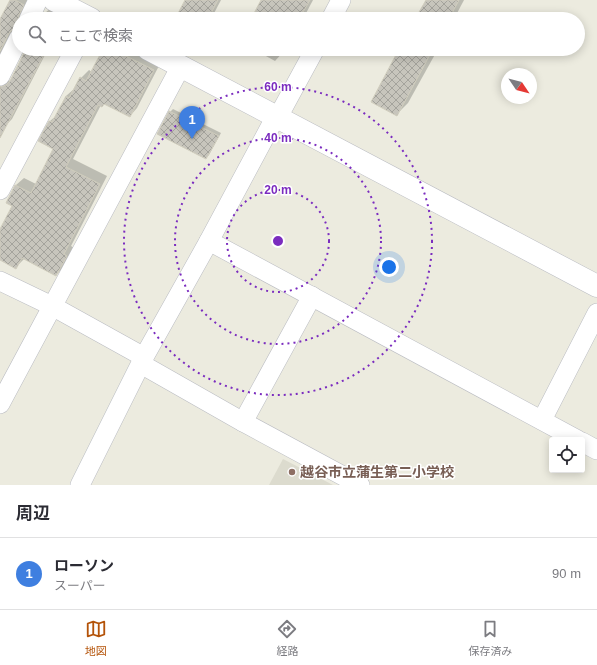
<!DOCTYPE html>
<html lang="ja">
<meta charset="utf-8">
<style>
:root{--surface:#fff;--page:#f7f7f7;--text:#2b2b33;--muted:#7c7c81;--line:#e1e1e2;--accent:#b45309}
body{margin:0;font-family:Arial,"Noto Sans JP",sans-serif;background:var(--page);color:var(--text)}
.controls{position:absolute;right:12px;bottom:12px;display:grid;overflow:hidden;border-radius:4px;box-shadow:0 2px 10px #0003}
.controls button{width:36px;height:36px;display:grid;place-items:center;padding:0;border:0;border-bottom:1px solid var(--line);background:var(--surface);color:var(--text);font:20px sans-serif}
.compass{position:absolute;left:501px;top:68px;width:36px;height:36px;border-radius:50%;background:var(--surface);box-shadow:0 2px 10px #0003;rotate:125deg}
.you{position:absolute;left:389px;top:267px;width:14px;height:14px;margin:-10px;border:3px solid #fff;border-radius:50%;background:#1a73e8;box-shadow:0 0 0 6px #1a73e833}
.badge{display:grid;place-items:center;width:26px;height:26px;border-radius:50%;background:var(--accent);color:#fff;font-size:13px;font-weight:700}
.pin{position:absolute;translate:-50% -33px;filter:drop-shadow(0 1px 2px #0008)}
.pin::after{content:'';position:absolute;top:21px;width:14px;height:12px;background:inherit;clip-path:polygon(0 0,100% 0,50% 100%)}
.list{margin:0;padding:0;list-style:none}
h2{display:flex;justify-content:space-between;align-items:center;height:52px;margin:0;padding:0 16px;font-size:17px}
h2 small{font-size:13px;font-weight:400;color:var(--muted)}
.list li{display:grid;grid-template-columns:26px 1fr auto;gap:12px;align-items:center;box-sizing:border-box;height:72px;padding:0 16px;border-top:1px solid var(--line)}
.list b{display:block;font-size:15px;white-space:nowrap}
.list p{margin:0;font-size:13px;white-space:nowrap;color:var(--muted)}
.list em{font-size:13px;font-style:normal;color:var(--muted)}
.icon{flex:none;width:22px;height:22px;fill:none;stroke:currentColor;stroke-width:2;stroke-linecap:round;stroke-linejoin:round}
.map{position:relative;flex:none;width:597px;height:485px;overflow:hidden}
.search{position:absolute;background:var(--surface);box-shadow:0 2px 10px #0003;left:12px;right:12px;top:12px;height:44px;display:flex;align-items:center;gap:10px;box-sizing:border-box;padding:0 14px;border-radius:22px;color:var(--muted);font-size:15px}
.sheet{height:124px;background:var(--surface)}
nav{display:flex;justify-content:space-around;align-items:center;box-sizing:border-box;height:56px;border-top:1px solid var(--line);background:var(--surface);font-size:11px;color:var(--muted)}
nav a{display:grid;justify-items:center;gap:2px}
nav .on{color:var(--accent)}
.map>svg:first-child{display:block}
.education{fill:#dcdbce}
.shadow{fill:#0003}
.building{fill:url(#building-cross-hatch);stroke:#d1cebe}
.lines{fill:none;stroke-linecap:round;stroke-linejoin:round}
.minor-casing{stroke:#babcc2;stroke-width:20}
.tertiary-casing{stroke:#babcc2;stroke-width:23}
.minor{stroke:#fff;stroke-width:19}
.tertiary{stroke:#fff;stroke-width:22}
.ring{fill:none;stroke:#7b2cbf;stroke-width:2;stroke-dasharray:2 4}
.education-dot{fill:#8d6e63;stroke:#fff;stroke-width:1.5}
.labels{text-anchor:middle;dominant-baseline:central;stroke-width:3;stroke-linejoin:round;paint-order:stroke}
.education-label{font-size:14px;font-weight:bold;fill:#785e54;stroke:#fff;text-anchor:start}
.centre{fill:#7b2cbf;stroke:#fff;stroke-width:2}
.ring-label{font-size:12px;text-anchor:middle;font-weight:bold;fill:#7b2cbf;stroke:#fff;stroke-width:3;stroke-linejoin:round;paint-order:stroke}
</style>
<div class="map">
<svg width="597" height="485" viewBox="0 0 597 485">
<defs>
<pattern id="building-cross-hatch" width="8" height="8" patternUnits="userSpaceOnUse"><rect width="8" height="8" fill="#c7c5bc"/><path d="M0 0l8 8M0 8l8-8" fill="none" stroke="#a4a39c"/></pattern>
</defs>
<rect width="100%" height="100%" fill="#ecebdf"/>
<path class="education" d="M283,459L333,485H269Z"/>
<g class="shadow">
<path d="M12,0H29L26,19H19V26L15,27L0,56V21Z"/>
<path d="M186,0H221L211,19H176Z"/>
<path d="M262,0H313L303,19H252Z"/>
<path d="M427,0H464L454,19H417Z"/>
<path d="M52,7L66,14L64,19H42L45,13Z"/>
<path d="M27,49H48L12,119L6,125L0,122V78L2,80L8,81L12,80Z"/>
<path d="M104,49H134L161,62L137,108L130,116L105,103L101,105L73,159L107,176L71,246L74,248L64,267L56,275L25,258L16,267L0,259V231L13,206L7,202L16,185L24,178L36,184L55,149L50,121L57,115L66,96L74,89L81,78L89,70L92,72Z"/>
<path d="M253,49H286L275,61Z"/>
<path d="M400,49H438L408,103L396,115Z"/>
<path d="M173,109L221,133L209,155L206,158L158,134L170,112Z"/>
</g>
<g class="building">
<path d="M10,0H15L24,5L19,15V27L13,29L9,33L0,51V19Z"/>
<path d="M185,0H218L208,19H175Z"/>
<path d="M261,0H310L299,19H251Z"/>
<path d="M426,0H459L449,19H415Z"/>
<path d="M26,49H47L0,138V87L6,85L10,81Z"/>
<path d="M103,49H112L154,70L130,117L104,104L102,107L98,105L66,167L100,184L64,254L67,256L56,276L22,258L16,269L0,260V229L12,206L6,203L15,185L31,193L53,149L38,141L49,121L52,122L66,96L69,98L80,77L86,81Z"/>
<path d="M399,49H433L397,116L371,102Z"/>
<path d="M169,111L219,136L206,159L157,134Z"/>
</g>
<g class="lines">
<defs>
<g id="minor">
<path d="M29,19L38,0"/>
<path d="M331,19L341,0"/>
<path d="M0,76L19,38"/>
<path d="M278,117L315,49"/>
<path d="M0,190L75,49"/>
<path d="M209,241L578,440"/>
<path d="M0,281L52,306L144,357"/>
<path d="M141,364L243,422L360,485"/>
<path d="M0,404L181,66"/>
<path d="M542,420L597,313"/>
<path d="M243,422L312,296"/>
<path d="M582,442L597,450"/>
<path d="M80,485L144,357L209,241L276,116"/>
</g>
<g id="tertiary">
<path d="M54,0L91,19"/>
<path d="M148,49L597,286"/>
</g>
</defs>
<use href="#minor" class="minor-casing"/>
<use href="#tertiary" class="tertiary-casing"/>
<use href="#minor" class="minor"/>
<use href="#tertiary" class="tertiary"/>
</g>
<g class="ring">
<circle cx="278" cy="241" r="51"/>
<circle cx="278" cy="241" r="103"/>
<circle cx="278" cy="241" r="154"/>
</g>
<circle class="education-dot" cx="292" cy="472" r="4"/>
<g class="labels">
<g class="education-label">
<text x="300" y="472">越谷市立蒲生第二小学校</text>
</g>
</g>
<circle cx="278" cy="241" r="6" class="centre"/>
<g class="ring-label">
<text x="278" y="91">60 m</text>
<text x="278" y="142">40 m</text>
<text x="278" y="194">20 m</text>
</g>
</svg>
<div class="controls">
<button><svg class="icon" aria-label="locate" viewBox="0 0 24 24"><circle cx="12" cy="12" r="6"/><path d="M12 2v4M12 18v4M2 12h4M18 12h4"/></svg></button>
</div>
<svg class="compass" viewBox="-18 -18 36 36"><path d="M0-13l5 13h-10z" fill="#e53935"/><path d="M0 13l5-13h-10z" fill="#7c7c81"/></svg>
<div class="you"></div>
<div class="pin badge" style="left:192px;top:139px;background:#3f7fe0">1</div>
<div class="search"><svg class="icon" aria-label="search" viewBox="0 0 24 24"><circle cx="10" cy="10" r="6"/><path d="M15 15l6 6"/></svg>ここで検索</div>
</div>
<section class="sheet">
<h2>周辺<small></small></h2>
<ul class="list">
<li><span class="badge" style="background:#3f7fe0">1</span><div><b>ローソン</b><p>スーパー</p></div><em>90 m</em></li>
</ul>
</section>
<nav>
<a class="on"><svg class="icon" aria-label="map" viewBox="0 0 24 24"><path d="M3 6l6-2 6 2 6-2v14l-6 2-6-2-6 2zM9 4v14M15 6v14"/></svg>地図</a>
<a><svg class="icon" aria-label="directions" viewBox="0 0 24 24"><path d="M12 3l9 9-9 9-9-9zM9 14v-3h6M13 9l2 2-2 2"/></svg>経路</a>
<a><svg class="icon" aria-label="saved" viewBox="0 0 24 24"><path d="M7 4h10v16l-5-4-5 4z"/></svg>保存済み</a>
</nav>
